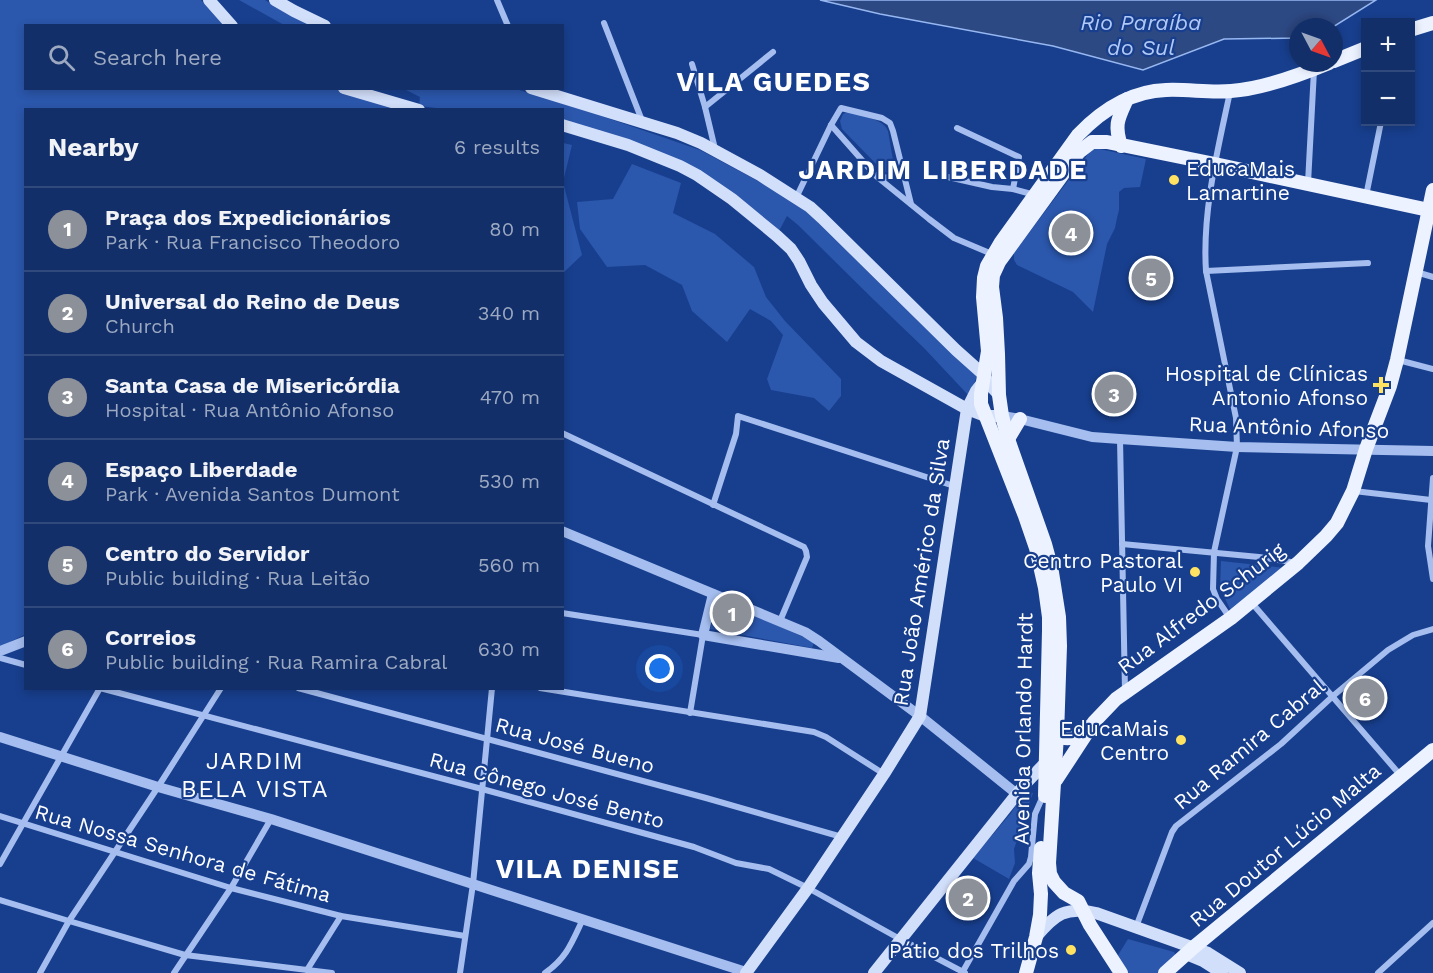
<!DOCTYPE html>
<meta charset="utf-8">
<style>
:root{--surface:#122f6a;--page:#1f3b72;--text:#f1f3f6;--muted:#9ca9c1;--line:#314a7e;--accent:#8c9099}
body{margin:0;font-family:"Work Sans",sans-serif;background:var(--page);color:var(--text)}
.controls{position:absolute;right:18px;top:18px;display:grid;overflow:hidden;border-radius:0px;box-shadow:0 3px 9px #0003}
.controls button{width:54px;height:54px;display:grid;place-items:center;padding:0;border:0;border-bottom:2px solid var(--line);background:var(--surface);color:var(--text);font:30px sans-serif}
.compass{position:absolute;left:1289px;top:18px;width:54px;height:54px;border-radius:50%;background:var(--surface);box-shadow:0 3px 9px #0003;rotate:131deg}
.you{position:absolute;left:660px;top:669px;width:21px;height:21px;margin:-15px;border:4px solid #fff;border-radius:50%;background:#1a73e8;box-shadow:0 0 0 9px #1a73e833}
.badge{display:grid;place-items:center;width:39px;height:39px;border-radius:50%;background:var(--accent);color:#fff;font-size:20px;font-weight:700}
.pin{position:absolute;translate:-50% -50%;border:3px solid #fff;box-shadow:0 2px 6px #0006}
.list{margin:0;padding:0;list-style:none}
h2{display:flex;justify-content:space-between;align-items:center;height:78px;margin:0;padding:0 24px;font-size:26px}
h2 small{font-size:20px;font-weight:400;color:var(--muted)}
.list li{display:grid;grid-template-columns:39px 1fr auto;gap:18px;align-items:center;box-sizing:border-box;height:84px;padding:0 24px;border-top:2px solid var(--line)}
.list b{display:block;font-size:22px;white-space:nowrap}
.list p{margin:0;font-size:20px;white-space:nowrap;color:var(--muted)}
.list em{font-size:20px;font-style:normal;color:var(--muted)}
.icon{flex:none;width:33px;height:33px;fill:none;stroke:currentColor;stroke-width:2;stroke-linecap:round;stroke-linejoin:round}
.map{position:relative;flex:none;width:1433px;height:973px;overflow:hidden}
.search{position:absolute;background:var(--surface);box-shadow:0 3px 9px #0003;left:24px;top:24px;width:540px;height:66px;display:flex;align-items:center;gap:15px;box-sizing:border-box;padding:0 21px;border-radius:0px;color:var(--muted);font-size:22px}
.panel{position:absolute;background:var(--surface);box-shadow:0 3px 9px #0003;left:24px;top:108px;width:540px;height:582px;border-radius:0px}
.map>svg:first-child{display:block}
.green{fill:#2b57ac}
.water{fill:#2d4984;stroke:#97b7f1;stroke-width:1.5}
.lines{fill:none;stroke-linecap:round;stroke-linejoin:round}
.minor{stroke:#a5beef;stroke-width:6}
.tertiary{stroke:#a5beef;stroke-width:10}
.secondary{stroke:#d2dffa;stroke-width:12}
.primary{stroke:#ecf2ff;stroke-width:14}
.poi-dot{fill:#ffe262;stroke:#183f8e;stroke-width:2}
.labels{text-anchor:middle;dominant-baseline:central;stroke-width:4.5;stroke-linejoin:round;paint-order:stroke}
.poi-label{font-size:21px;fill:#fff;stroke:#183f8e;text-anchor:end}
.street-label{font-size:21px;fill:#fff;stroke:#183f8e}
.water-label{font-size:22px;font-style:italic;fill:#b1c9f6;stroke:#183f8e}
.quarter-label{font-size:24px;letter-spacing:1.5px;fill:#fff;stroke:#183f8e}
.district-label{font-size:27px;font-weight:bold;letter-spacing:1.5px;fill:#fff;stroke:#183f8e}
</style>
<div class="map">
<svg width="1433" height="973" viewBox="0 0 1433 973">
<rect width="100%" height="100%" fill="#183f8e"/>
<g class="green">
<path d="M0,0H201L225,25L26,26V88L350,89L421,109L26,110V634L0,647Z"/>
<path d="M239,0H265L286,13L316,25H284Z"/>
<path d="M404,89H516L590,112L700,150L810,209L977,375L970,397L924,348L874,300L798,225L787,216L779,231L719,188L563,122L562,110H453L419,106L420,97Z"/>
<path d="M848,112C860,116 883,118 888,131L894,166L892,171L888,173L883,171L842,129L840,121L843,114Z"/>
<path d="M563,143L572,145L563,182L582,255L563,273Z"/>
<path d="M1095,148L1146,159L1140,187L1124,188L1119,192V210L1117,218L1115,228L1107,244L1093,312L1073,292L1017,265L1014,260V253L1091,150Z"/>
<path d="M632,164L681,183L673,213L715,234L754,267L766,297L785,321L841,379V396L829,411L814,398L771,390L767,379L783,335L771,321L750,309L727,342L692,311L682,285L645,265L607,267L580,229L577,202L613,199Z"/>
<path d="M1221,561L1285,568L1231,611L1220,588Z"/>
<path d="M718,601L779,626L814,642L812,648L710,629Z"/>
<path d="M1025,791L1033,793L1014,849L1015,863L1009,879L973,858L1011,813Z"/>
<path d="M1128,939L1174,952L1176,955L1160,973H1124L1115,960Z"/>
</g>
<path class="water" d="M820,0H1376L1333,27H1298V38L1224,39L1143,70L1053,46L880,14Z"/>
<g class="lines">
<g class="minor">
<path d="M497,0L508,26"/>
<path d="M604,23L643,123"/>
<path d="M692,64L705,107L715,149"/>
<path d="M1230,92C1218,149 1202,211 1206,271L1236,418L1237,447L1214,552L1213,589L1217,599L1230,618"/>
<path d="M705,107L773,52"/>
<path d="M831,125L876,176L929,219L954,238L992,254"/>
<path d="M957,128L1019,157L1013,189"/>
<path d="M880,177C889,179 895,175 902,170"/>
<path d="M948,177L992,187L1013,189L1035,195"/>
<path d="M1308,183L1314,70"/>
<path d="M1366,196L1381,122"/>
<path d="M796,198L831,125L841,108L882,118L890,123L893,131L911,204"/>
<path d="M1206,271L1368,263"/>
<path d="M1416,272L1433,277"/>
<path d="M1398,360L1433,369"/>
<path d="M562,433L804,547L806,551L807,557L780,621"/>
<path d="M1120,439L1125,691"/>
<path d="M1433,478L1428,546L1433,579"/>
<path d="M1354,491L1431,500"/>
<path d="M713,505L736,434L738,416L954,486"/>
<path d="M1122,544L1259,557L1297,563"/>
<path d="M1251,602L1401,776"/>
<path d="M562,613L703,635L690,713"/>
<path d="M0,658L26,665"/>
<path d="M100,688L482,789L694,847L736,863L769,869L808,888L900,939L965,973"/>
<path d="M298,688L706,798L842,837"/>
<path d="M540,688L814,732L826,737L884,774"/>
<path d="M0,816L231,888L341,916L465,936"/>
<path d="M0,864L100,688"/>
<path d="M0,900L69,921L185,955L332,973"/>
<path d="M1136,927L1172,832L1176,826L1281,744L1333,696L1388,650L1413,635L1433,629"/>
<path d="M307,970L341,916"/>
<path d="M40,973L69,921L158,787L221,688"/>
<path d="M174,973L231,888L271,819"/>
<path d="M460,973L473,884L492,688"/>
<path d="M545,973C567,958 572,942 583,919"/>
<path d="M962,973L1014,881L1029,864L1031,857L1035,814L1043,796"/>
<path d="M1378,973L1433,923"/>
</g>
<g class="tertiary">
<path d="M1002,416L1020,419L1092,437L1120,439L1237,447L1433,451"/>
<path d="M562,531L805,632L819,641L920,716L1017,794"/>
<path d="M713,594L703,635L839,658"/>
<path d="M0,651L26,641"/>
<path d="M0,737L158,787L271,819L746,972"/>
</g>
<g class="secondary">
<path d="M209,0L232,26"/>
<path d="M275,0L294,11L325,26"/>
<path d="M344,88L419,110"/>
<path d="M531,88L677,133L701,143L760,175L810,207L822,218L956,350L984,375L989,384L999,395"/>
<path d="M562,125L628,145L680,166L697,175L732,199L777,236L791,249L799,261L811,285L823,303L856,342L881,361L967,409L985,416H1002"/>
<path d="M1036,937C1055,914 1066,906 1096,913L1208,953L1240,973"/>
<path d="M1186,954L1203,961L1222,973"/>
<path d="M746,973L808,888L884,774L920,716L967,409L976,391L983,382"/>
<path d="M874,973L1024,785L1050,758"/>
</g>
<g class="primary">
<path d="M1410,30L1433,23"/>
<path d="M1334,61L1366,48"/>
<path d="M1121,146C1114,124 1118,119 1127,99"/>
<path d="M1008,439L1020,419"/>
<path d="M1057,735C1070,743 1078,735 1088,727"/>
<path d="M1056,780L1094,722L1116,699L1231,618L1298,563L1326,536L1337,523L1353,491L1366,449L1390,386L1397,360L1433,190"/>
<path d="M1045,796L1049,631V617L1045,588L1036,548L1025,516L981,404V394L988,351L983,297L984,278L987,266L1001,242L1078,135C1102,110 1131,91 1166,90C1188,89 1210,93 1231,91C1263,89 1300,75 1329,63"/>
<path d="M1026,973L1036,937L1040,915L1041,894L1039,873L1041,848"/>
<path d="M1121,973L1090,925L1078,901L1064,893L1054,882L1050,874L1049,863L1057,735L1060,646L1059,617L1051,566L1045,544L1008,439L1002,416L999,395L998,354L996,318L992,287L993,275L999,262L1079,152L1092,142H1107L1215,164L1433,211"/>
<path d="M1165,973L1194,947L1433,750"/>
</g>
</g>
<g class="poi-dot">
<circle cx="1174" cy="180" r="6"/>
<path d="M1378 376h6v6h6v6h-6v6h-6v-6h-6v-6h6z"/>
<circle cx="1195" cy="572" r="6"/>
<circle cx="1181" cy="740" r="6"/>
<circle cx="1071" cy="950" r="6"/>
</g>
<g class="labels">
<g class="poi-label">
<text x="1186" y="168" text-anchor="start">EducaMais<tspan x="1186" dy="24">Lamartine</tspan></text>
<text x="1368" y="373">Hospital de Clínicas<tspan x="1368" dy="24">Antonio Afonso</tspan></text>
<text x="1183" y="560">Centro Pastoral<tspan x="1183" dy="24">Paulo VI</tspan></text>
<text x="1169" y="728">EducaMais<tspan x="1169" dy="24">Centro</tspan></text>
<text x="1059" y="950">Pátio dos Trilhos</text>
</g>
<g class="street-label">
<text transform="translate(1289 427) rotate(2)">Rua Antônio Afonso</text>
<text transform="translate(921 572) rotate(-81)">Rua João Américo da Silva</text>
<text transform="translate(1201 608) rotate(-37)">Rua Alfredo Schurig</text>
<text transform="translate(1023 729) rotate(-89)">Avenida Orlando Hardt</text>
<text transform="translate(1249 744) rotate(-40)">Rua Ramira Cabral</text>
<text transform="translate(575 745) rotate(15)">Rua José Bueno</text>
<text transform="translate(547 790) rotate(15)">Rua Cônego José Bento</text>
<text transform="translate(1285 845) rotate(-40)">Rua Doutor Lúcio Malta</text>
<text transform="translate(183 853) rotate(16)">Rua Nossa Senhora de Fátima</text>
</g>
<g class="water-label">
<text x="1141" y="22">Rio Paraíba<tspan x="1141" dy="25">do Sul</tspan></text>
</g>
<g class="quarter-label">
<text x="255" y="761">JARDIM<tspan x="255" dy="28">BELA VISTA</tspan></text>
</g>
<g class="district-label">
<text x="774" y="82">VILA GUEDES</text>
<text x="943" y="170">JARDIM LIBERDADE</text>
<text x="588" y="869">VILA DENISE</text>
</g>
</g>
</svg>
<div class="controls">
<button>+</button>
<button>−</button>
</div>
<svg class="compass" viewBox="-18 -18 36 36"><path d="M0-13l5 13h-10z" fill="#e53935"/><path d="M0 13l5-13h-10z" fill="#9ca9c1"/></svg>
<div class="you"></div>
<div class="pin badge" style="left:732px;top:613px">1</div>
<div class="pin badge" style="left:968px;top:898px">2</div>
<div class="pin badge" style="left:1114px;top:394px">3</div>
<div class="pin badge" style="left:1071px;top:233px">4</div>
<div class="pin badge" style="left:1151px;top:278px">5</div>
<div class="pin badge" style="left:1365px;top:698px">6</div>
<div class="search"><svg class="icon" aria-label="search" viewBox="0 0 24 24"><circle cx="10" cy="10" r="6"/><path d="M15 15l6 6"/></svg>Search here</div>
<section class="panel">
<h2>Nearby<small>6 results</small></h2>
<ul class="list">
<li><span class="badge">1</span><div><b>Praça dos Expedicionários</b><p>Park · Rua Francisco Theodoro</p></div><em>80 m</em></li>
<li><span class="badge">2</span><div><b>Universal do Reino de Deus</b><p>Church</p></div><em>340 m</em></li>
<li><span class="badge">3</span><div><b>Santa Casa de Misericórdia</b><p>Hospital · Rua Antônio Afonso</p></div><em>470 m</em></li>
<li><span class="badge">4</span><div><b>Espaço Liberdade</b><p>Park · Avenida Santos Dumont</p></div><em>530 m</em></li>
<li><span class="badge">5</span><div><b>Centro do Servidor</b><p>Public building · Rua Leitão</p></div><em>560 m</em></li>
<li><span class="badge">6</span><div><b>Correios</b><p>Public building · Rua Ramira Cabral</p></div><em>630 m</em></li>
</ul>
</section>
</div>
